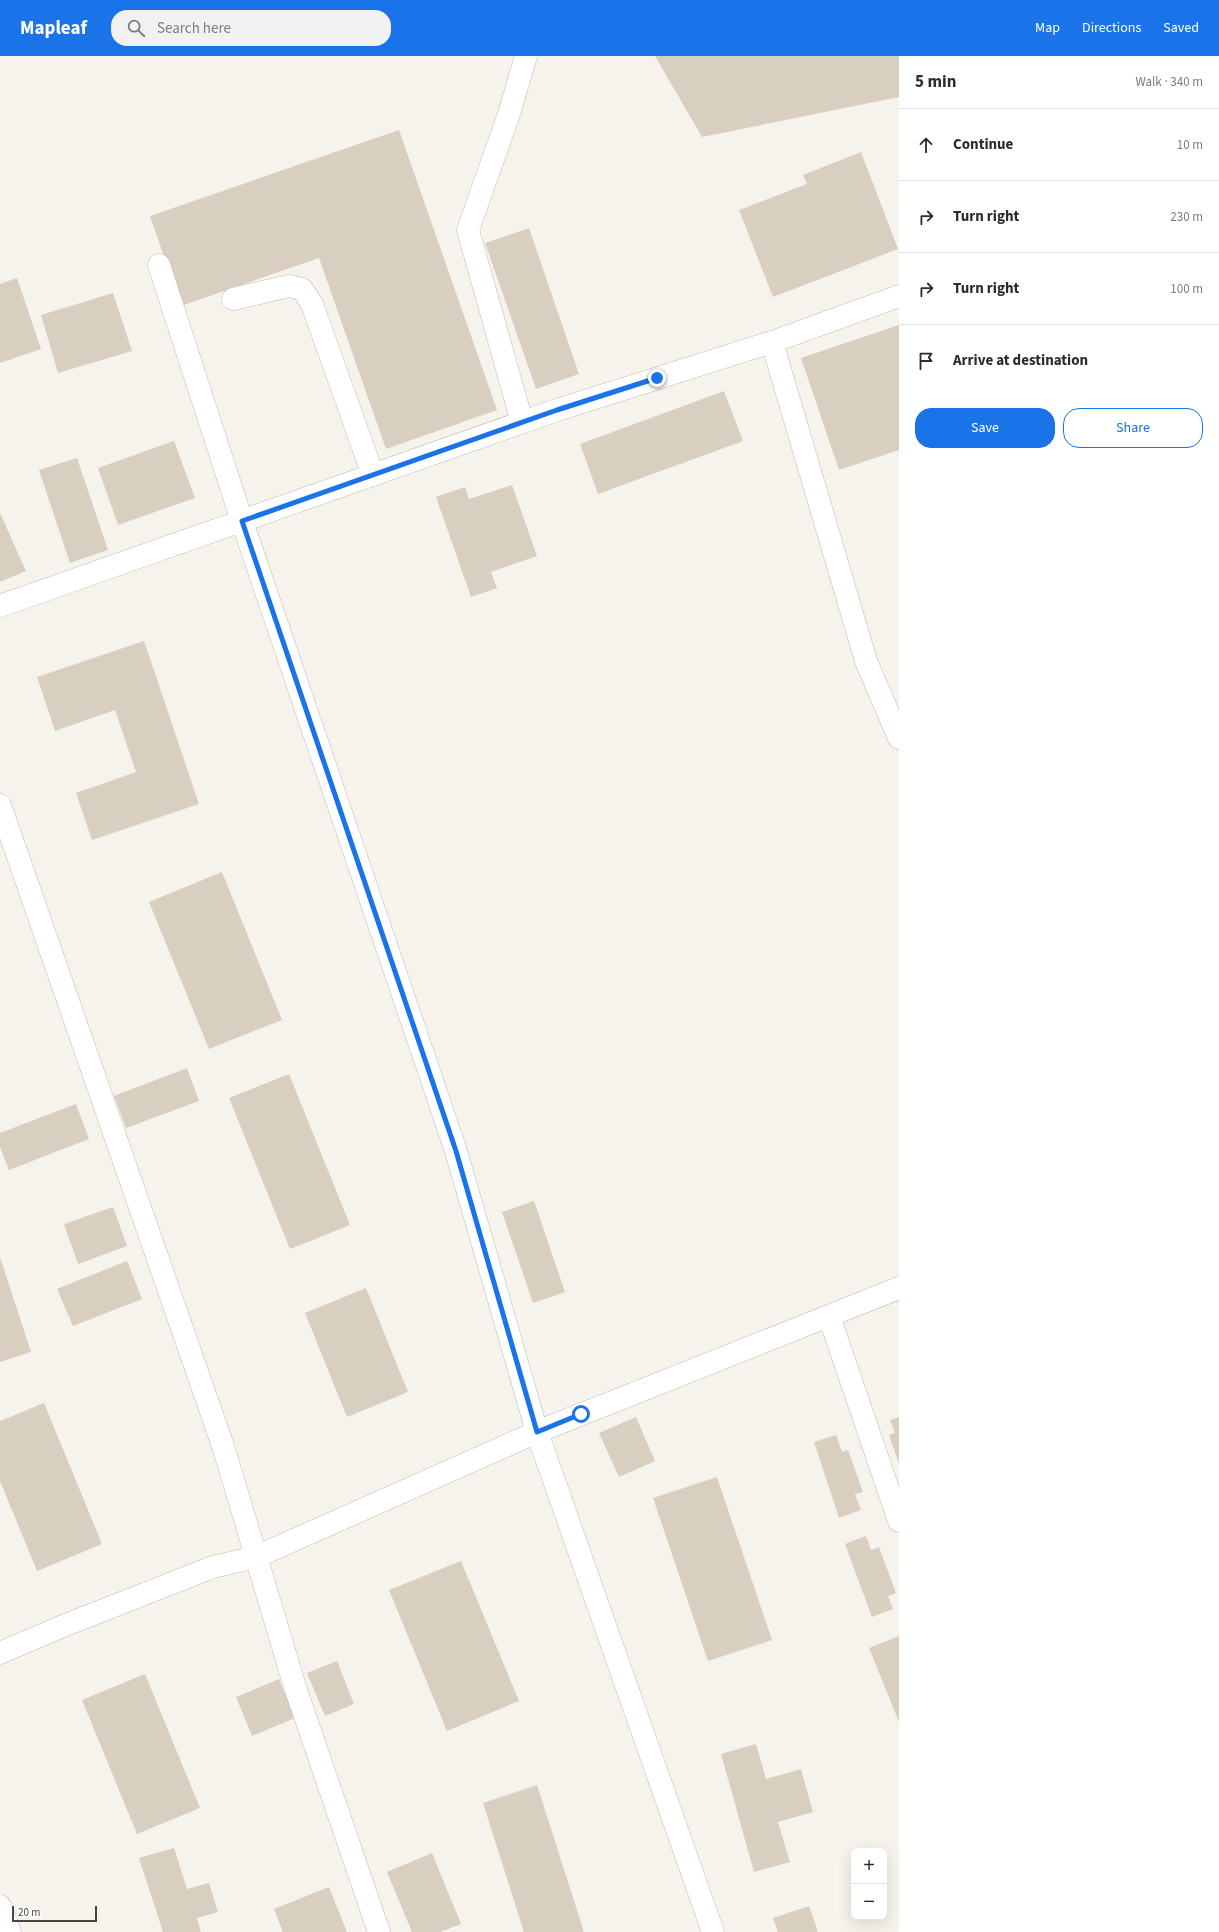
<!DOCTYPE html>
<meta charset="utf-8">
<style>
:root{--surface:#fff;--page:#f2f2f3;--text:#2b2b33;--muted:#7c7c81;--line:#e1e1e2;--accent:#1a73e8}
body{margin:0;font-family:"Source Sans 3",sans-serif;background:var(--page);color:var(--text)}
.controls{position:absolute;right:12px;bottom:12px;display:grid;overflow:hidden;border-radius:8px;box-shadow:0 4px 16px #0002}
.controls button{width:36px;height:36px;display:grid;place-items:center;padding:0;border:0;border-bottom:1px solid var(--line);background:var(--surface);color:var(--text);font:20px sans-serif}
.scale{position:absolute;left:12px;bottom:10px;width:85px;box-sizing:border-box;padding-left:4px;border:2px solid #4b4439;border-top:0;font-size:11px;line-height:14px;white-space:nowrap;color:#4b4439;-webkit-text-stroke:3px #fff;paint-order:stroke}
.stop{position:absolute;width:12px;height:12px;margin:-9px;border:3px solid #1a73e8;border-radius:50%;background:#fff}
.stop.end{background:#1a73e8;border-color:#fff;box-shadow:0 1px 4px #0008}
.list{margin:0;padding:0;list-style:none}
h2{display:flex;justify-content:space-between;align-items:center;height:52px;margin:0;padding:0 16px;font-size:17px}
h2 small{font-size:13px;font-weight:400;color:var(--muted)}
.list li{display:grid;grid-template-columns:26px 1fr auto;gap:12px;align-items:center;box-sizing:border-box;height:72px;padding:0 16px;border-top:1px solid var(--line)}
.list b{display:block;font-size:15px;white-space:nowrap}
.list em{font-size:13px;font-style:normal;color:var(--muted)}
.actions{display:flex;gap:8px;padding:12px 16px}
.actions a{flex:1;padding:9px 0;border:1px solid var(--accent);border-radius:16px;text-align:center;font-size:14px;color:var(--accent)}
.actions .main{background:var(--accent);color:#fff}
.icon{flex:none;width:22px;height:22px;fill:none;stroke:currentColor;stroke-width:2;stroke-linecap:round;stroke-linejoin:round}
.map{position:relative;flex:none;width:899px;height:1876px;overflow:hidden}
header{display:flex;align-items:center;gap:24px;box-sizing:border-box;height:56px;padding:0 20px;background:var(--accent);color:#fff}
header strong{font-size:19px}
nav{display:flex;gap:22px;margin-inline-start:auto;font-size:14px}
.search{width:280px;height:36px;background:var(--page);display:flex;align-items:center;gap:10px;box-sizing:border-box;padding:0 14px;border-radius:16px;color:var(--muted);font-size:15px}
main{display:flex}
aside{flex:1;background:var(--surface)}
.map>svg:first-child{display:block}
.building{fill:#d8cfc1}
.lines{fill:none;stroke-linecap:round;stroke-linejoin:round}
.minor-casing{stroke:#c2bbae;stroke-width:23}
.minor{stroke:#fff;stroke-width:22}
.route{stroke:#1a73e8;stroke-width:5}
</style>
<header>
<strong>Mapleaf</strong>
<div class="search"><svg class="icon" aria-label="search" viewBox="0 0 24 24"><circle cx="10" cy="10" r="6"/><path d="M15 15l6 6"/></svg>Search here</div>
<nav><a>Map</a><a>Directions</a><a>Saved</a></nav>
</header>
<main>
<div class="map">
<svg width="899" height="1876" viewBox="0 0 899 1876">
<rect width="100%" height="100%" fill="#f6f3ec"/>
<g class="building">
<path d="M655,0H899V41L702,81Z"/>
<path d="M399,74L497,354L386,393L319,202L181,250L150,160Z"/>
<path d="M861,96L898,193L773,241L739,154L807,128L803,119Z"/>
<path d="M529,172L579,318L536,333L485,187Z"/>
<path d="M17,222L41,293L0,307V228Z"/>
<path d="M113,237L132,295L58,317L41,259Z"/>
<path d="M899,269V394L839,414L801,302Z"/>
<path d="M724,335L743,385L598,438L580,388Z"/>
<path d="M174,385L195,442L118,469L98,412Z"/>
<path d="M77,402L108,494L70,507L39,414Z"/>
<path d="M512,429L537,500L491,516L497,532L471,541L436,441L465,431L469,443Z"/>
<path d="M0,457L26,515L0,526Z"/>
<path d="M144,585L199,748L92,784L76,737L136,716L115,654L55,675L37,621Z"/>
<path d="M222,816L282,964L209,993L149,846Z"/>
<path d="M187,1012L199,1045L126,1072L114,1040Z"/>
<path d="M289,1018L350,1169L290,1193L229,1042Z"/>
<path d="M76,1048L89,1083L9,1114L0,1091V1077Z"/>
<path d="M534,1145L565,1236L533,1247L502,1156Z"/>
<path d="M113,1151L127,1190L78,1208L64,1168Z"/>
<path d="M0,1201L31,1296L0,1306Z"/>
<path d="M127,1205L142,1243L73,1270L57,1233Z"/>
<path d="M366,1232L408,1336L347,1361L305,1257Z"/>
<path d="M44,1347L102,1488L37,1515L0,1425V1365Z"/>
<path d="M636,1361L655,1405L619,1421L599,1377Z"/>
<path d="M899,1361V1408L889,1379L895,1377L890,1364Z"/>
<path d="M836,1379L842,1396L848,1394L863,1436L855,1438L861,1454L839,1462L814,1386Z"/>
<path d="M717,1421L772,1584L708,1605L653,1442Z"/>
<path d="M866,1480L871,1494L879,1491L896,1537L888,1540L893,1553L872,1561L845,1488Z"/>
<path d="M461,1505L519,1645L447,1675L389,1534Z"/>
<path d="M899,1580V1666L869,1592Z"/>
<path d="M337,1605L354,1648L325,1660L307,1617Z"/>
<path d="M145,1618L200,1752L137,1778L82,1644Z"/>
<path d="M279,1623L295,1662L252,1680L236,1641Z"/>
<path d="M756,1688L766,1723L801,1713L813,1756L778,1766L790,1806L754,1816L721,1698Z"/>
<path d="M537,1729L584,1876H524L483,1747Z"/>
<path d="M174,1792L187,1833L209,1827L218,1856L197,1862L201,1876H163L139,1802Z"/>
<path d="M432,1797L461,1868L440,1876H412L387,1816Z"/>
<path d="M329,1831L347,1876H283L274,1853Z"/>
<path d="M809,1850L818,1876H778L773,1862Z"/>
</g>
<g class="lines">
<defs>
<g id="minor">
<path d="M159,209L242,465L456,1095L537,1376L713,1876"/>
<path d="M233,243L289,230L302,233L312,248L373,419"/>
<path d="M772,286L866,605L899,682"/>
<path d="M522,366L468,174L509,58L526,0"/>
<path d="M0,550L557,354L772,286L899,240"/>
<path d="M0,749L224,1393L295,1631L379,1876"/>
<path d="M829,1260L899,1465"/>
<path d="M0,1597L63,1570L213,1511L256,1501L537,1376L899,1232"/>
<path d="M0,1850L10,1876"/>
</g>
</defs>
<use href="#minor" class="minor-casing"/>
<use href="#minor" class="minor"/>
</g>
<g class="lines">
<path class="route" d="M581,1358L537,1376L456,1095L242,465L557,354L657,322"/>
</g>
</svg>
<div class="controls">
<button>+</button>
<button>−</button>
</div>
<div class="scale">20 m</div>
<div class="stop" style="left:581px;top:1358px"></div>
<div class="stop end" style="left:657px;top:322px"></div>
</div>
<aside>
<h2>5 min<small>Walk · 340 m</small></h2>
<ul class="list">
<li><svg class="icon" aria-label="ahead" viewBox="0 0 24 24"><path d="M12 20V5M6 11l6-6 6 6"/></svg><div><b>Continue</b></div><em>10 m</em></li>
<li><svg class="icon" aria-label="right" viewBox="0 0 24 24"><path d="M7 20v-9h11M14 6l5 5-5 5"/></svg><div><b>Turn right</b></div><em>230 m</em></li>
<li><svg class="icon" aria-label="right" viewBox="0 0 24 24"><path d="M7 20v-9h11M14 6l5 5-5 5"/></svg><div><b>Turn right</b></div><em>100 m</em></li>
<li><svg class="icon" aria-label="arrive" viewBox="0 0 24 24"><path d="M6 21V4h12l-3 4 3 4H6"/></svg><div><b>Arrive at destination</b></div></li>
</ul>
<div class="actions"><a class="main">Save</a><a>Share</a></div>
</aside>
</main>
